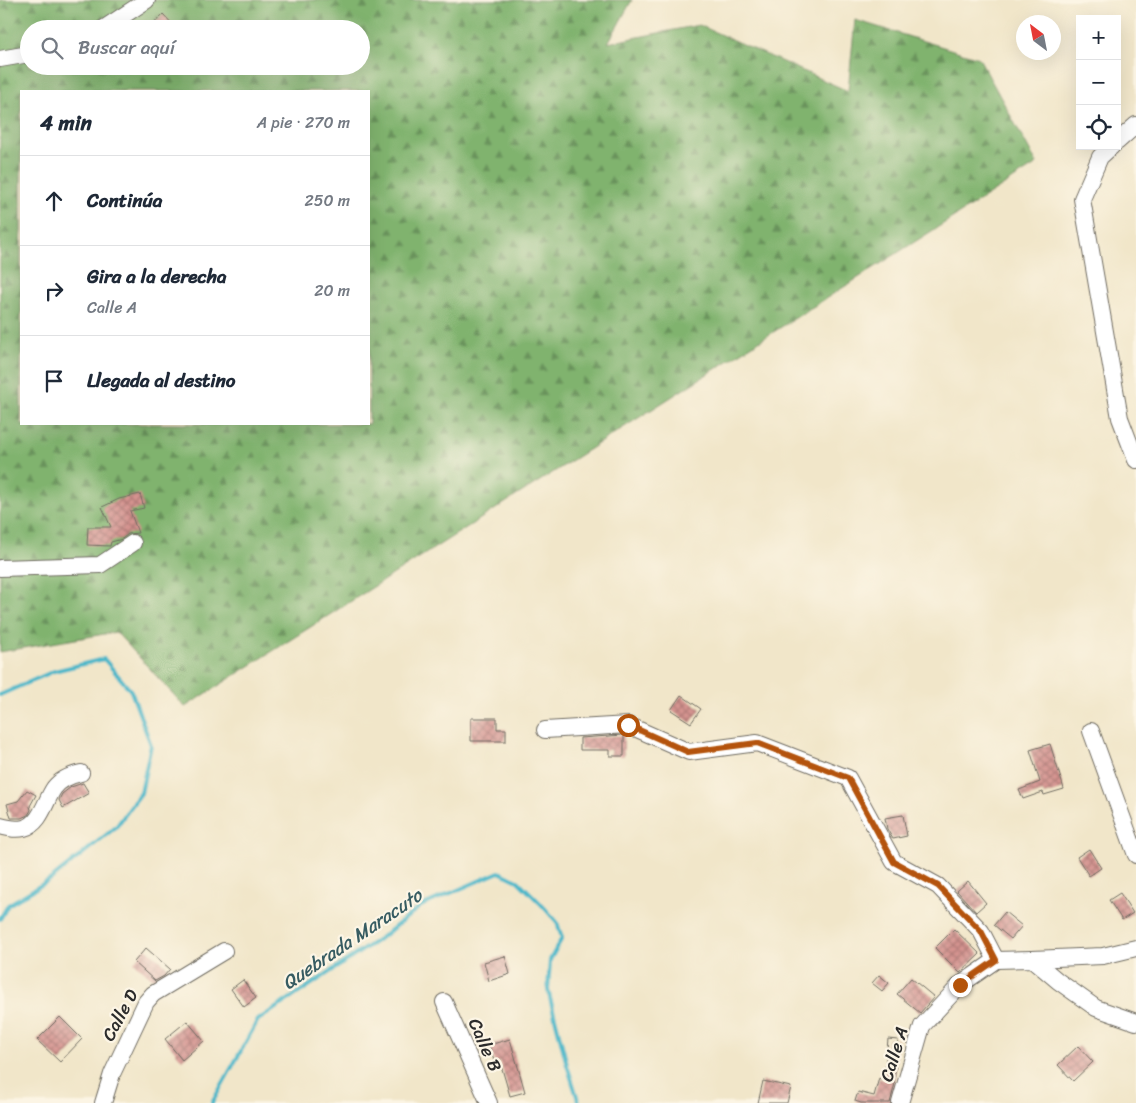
<!DOCTYPE html>
<html lang="es">
<meta charset="utf-8">
<style>
:root{--surface:#fff;--page:#f2f2f3;--text:#1f2937;--muted:#747a83;--line:#e0e1e3}
body{margin:0;font-family:Sriracha,sans-serif;background:var(--page);color:var(--text)}
.controls{position:absolute;right:15px;top:15px;display:grid;overflow:hidden;border-radius:0px;box-shadow:0 5px 20px #0002}
.controls button{width:45px;height:45px;display:grid;place-items:center;padding:0;border:0;border-bottom:1px solid var(--line);background:var(--surface);color:var(--text);font:25px sans-serif}
.compass{position:absolute;left:1016px;top:15px;width:45px;height:45px;border-radius:50%;background:var(--surface);box-shadow:0 5px 20px #0002;rotate:328deg}
.stop{position:absolute;width:15px;height:15px;margin:-11px;border:4px solid #b45309;border-radius:50%;background:#fff}
.stop.end{background:#b45309;border-color:#fff;box-shadow:0 1px 5px #0008}
.list{margin:0;padding:0;list-style:none}
h2{display:flex;justify-content:space-between;align-items:center;height:65px;margin:0;padding:0 20px;font-size:21px}
h2 small{font-size:16px;font-weight:400;color:var(--muted)}
.list li{display:grid;grid-template-columns:32px 1fr auto;gap:15px;align-items:center;box-sizing:border-box;height:90px;padding:0 20px;border-top:1px solid var(--line)}
.list b{display:block;font-size:19px;white-space:nowrap}
.list p{margin:0;font-size:16px;white-space:nowrap;color:var(--muted)}
.list em{font-size:16px;font-style:normal;color:var(--muted)}
.icon{flex:none;width:28px;height:28px;fill:none;stroke:currentColor;stroke-width:2;stroke-linecap:round;stroke-linejoin:round}
.map{position:relative;flex:none;width:1136px;height:1103px;overflow:hidden}
.search{position:absolute;background:var(--surface);box-shadow:0 5px 20px #0002;left:20px;top:20px;width:350px;height:55px;display:flex;align-items:center;gap:12px;box-sizing:border-box;padding:0 18px;border-radius:28px;color:var(--muted);font-size:19px}
.panel{position:absolute;background:var(--surface);box-shadow:0 5px 20px #0002;left:20px;top:90px;width:350px;height:335px;border-radius:0px}
.map>svg:first-child{display:block}
.forest{fill:url(#forest-firs);stroke:#566f4c;fill-rule:evenodd}
.lines{fill:none;stroke-linecap:round;stroke-linejoin:round}
.stream{stroke:#4cb7c9;stroke-width:4}
.building{fill:url(#building-cross-hatch)}
.minor-casing{stroke:#706c62;stroke-width:18}
.minor{stroke:#fff;stroke-width:16}
.route{stroke:#b45309;stroke-width:6}
.labels{text-anchor:middle;dominant-baseline:central;stroke-width:4.5;stroke-linejoin:round;paint-order:stroke}
.street-label{font-size:18px;fill:#2b2b2b;stroke:#fcf5e5}
.water-label{font-size:19px;font-style:italic;fill:#375c62;stroke:#fcf5e5}
</style>
<div class="map">
<svg width="1136" height="1103" viewBox="0 0 1136 1103">
<defs>
<pattern id="forest-firs" width="22" height="20" patternUnits="userSpaceOnUse" patternTransform="scale(1.25)"><rect width="22" height="20" fill="#80b36e"/><path d="M5 1l3.5 6h-7zM16 11l3.5 6h-7z" fill="#69925b"/></pattern>
<pattern id="building-cross-hatch" width="8" height="8" patternUnits="userSpaceOnUse" patternTransform="scale(1.25)"><rect width="8" height="8" fill="#d4938f"/><path d="M0 0l8 8M0 8l8-8" fill="none" stroke="#ac7875"/></pattern>
</defs>
<rect width="100%" height="100%" fill="#fcf5e5"/>
<filter id="ink" filterUnits="userSpaceOnUse"><feTurbulence type="fractalNoise" baseFrequency=".02" numOctaves="2"/><feDisplacementMap in="SourceGraphic" scale="10" xChannelSelector="R" yChannelSelector="G"/><feConvolveMatrix kernelMatrix="1 2 1 2 8 2 1 2 1" color-interpolation-filters="sRGB"/></filter>
<filter id="wash" filterUnits="userSpaceOnUse"><feTurbulence type="fractalNoise" baseFrequency=".0096" numOctaves="4" result="noise"/><feDisplacementMap in="SourceGraphic" scale="20" xChannelSelector="R" yChannelSelector="G"/><feGaussianBlur stdDeviation="1.12" result="paint"/><feColorMatrix in="noise" values="0 0 0 0 0 0 0 0 0 0 0 0 0 0 0 0 0 1.4 0 .05"/><feComposite in="paint" operator="in"/></filter>
<g filter="url(#wash)">
<rect width="100%" height="100%" fill="#f1e6c9"/>
<path class="forest" d="M0,0H632L608,43L699,25L848,91L855,20L979,58L1037,164L185,707L116,632L0,652ZM29,29H361V66H29ZM21,91H369V424H21Z"/>
<g class="lines">
<g class="stream">
<path d="M0,695L54,671L104,659L131,691L151,745L141,793L116,827L51,879L8,905L0,919"/>
<path d="M212,1103L258,1020L382,937L421,906L499,872L518,881L540,903L557,922L562,938L550,960L548,990L567,1065L579,1103"/>
</g>
</g>
<g id="blocks">
<g class="building">
<path d="M163,14L177,29H149Z"/>
<path d="M140,494L144,508L130,511L138,533L128,534L122,539L111,542L110,546L87,545L88,527H111L102,507L119,499Z"/>
<path d="M681,695L701,709L691,723L671,710Z"/>
<path d="M471,718H497V729H506V741H471Z"/>
<path d="M624,735V756H610V750H580V738Z"/>
<path d="M1050,744L1064,789L1044,795L1043,792L1023,799L1019,790L1040,782L1030,750Z"/>
<path d="M83,783L89,793L63,808L59,800L62,794L71,787Z"/>
<path d="M27,790L36,795L30,806L31,810L28,815L21,818H11L7,804L18,801Z"/>
<path d="M903,815L907,836L893,839L887,829L885,818Z"/>
<path d="M1089,849L1101,868L1089,876L1077,857Z"/>
<path d="M968,881L986,903L976,912L957,891Z"/>
<path d="M1120,893L1133,913L1122,920L1109,900Z"/>
<path d="M1005,912L1022,926L1011,939L994,925Z"/>
<path d="M954,929L980,954L960,973L935,948Z"/>
<path d="M146,948L170,969L164,976L155,981L134,962Z"/>
<path d="M505,956L510,974L489,981L484,962Z"/>
<path d="M879,975L889,983L882,991L872,983Z"/>
<path d="M911,978L934,997L920,1013L897,994Z"/>
<path d="M243,980L256,998L244,1007L231,989Z"/>
<path d="M60,1017L82,1039L60,1062L37,1040Z"/>
<path d="M187,1021L204,1041L182,1060L165,1039Z"/>
<path d="M510,1039L525,1092L510,1096L500,1062L495,1064L489,1045Z"/>
<path d="M888,1039L898,1040L894,1083H895L890,1103H861L855,1101L858,1092L874,1096L879,1078L884,1080Z"/>
<path d="M1078,1046L1093,1062L1073,1081L1058,1065Z"/>
<path d="M763,1081L791,1087L787,1103H758Z"/>
</g>
</g>
</g>
<g filter="url(#ink)">
<use href="#blocks" fill-opacity="0" stroke="#706c62" stroke-width="1"/>
<g class="lines">
<defs>
<g id="minor">
<path d="M103,29L147,0"/>
<path d="M0,59L29,54"/>
<path d="M1117,142L1136,125"/>
<path d="M1112,146L1100,157L1082,199L1120,418L1136,460"/>
<path d="M0,568L100,565L133,543"/>
<path d="M545,730L628,725L689,752L757,743L848,778L894,862L938,886L981,931L996,960"/>
<path d="M1091,731L1136,855"/>
<path d="M0,826C7,828 16,830 24,828C41,824 45,801 54,788C60,780 72,775 81,773"/>
<path d="M1032,959L1103,956L1136,948"/>
<path d="M996,960L1032,959L1058,981L1096,1008L1136,1022"/>
<path d="M444,1002L489,1103"/>
<path d="M103,1103L112,1074L146,1002L153,994L224,951"/>
<path d="M900,1103L922,1026L960,985L996,960"/>
</g>
</defs>
<use href="#minor" class="minor-casing"/>
<use href="#minor" class="minor"/>
</g>
</g>
<g class="lines" filter="url(#ink)">
<path class="route" d="M628,725L688,752L757,743L848,778L894,862L938,886L981,931L996,960L960,985"/>
</g>
<g class="labels">
<g class="street-label">
<text transform="translate(120 1015) rotate(-62)">Calle D</text>
<text transform="translate(485 1045) rotate(66)">Calle B</text>
<text transform="translate(894 1054) rotate(-73)">Calle A</text>
</g>
<g class="water-label">
<text transform="translate(352 939) rotate(-34)">Quebrada Maracuto</text>
</g>
</g>
</svg>
<div class="controls">
<button>+</button>
<button>−</button>
<button><svg class="icon" aria-label="locate" viewBox="0 0 24 24"><circle cx="12" cy="12" r="6"/><path d="M12 2v4M12 18v4M2 12h4M18 12h4"/></svg></button>
</div>
<svg class="compass" viewBox="-18 -18 36 36"><path d="M0-13l5 13h-10z" fill="#e53935"/><path d="M0 13l5-13h-10z" fill="#747a83"/></svg>
<div class="stop" style="left:628px;top:725px"></div>
<div class="stop end" style="left:960px;top:985px"></div>
<div class="search"><svg class="icon" aria-label="search" viewBox="0 0 24 24"><circle cx="10" cy="10" r="6"/><path d="M15 15l6 6"/></svg>Buscar aquí</div>
<section class="panel">
<h2>4 min<small>A pie · 270 m</small></h2>
<ul class="list">
<li><svg class="icon" aria-label="ahead" viewBox="0 0 24 24"><path d="M12 20V5M6 11l6-6 6 6"/></svg><div><b>Continúa</b></div><em>250 m</em></li>
<li><svg class="icon" aria-label="right" viewBox="0 0 24 24"><path d="M7 20v-9h11M14 6l5 5-5 5"/></svg><div><b>Gira a la derecha</b><p>Calle A</p></div><em>20 m</em></li>
<li><svg class="icon" aria-label="arrive" viewBox="0 0 24 24"><path d="M6 21V4h12l-3 4 3 4H6"/></svg><div><b>Llegada al destino</b></div></li>
</ul>
</section>
</div>
